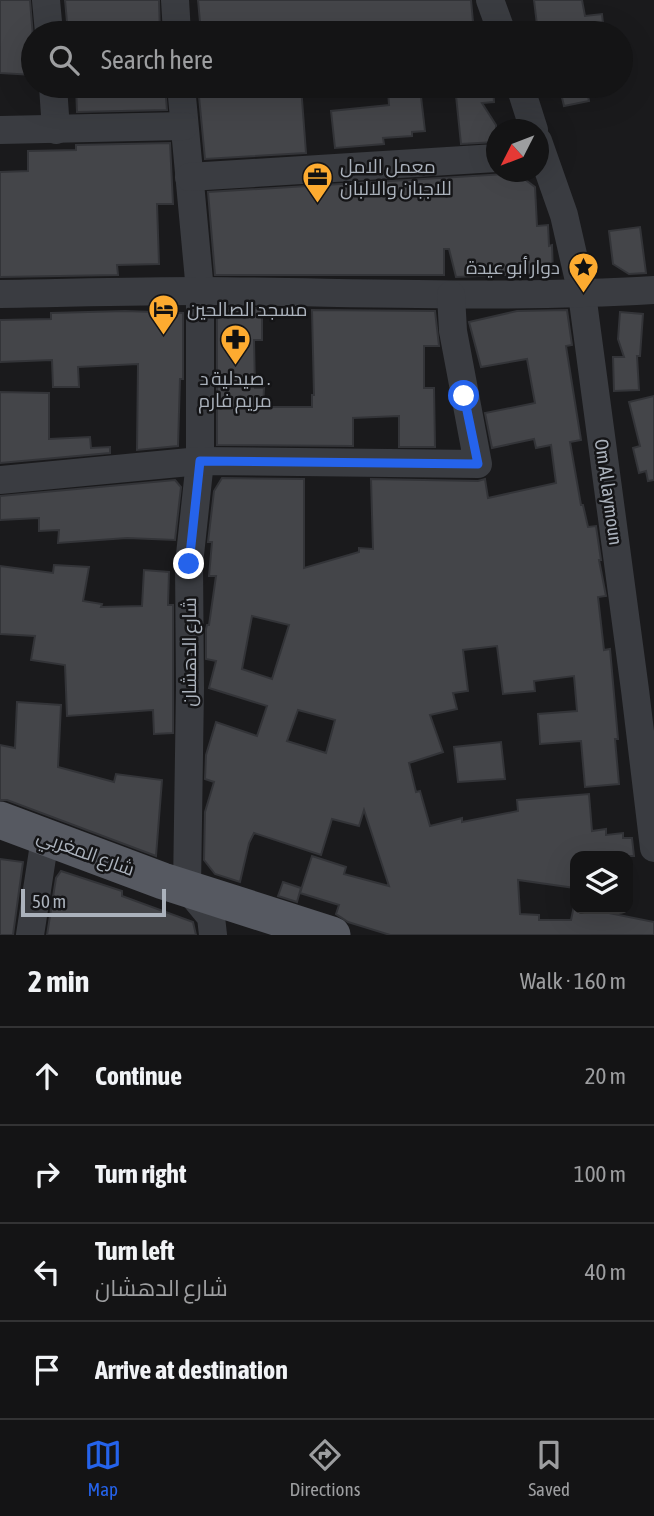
<!DOCTYPE html>
<meta charset="utf-8">
<style>
:root{--surface:#141415;--page:#212122;--text:#f1f3f6;--muted:#9d9ea0;--line:#333334;--accent:#2563eb}
body{margin:0;font-family:"Asap Condensed",Cairo,sans-serif;background:var(--page);color:var(--text)}
.controls{position:absolute;right:21px;bottom:21px;display:grid;overflow:hidden;border-radius:14px;box-shadow:0 7px 28px #0002}
.controls button{width:63px;height:63px;display:grid;place-items:center;padding:0;border:0;border-bottom:2px solid var(--line);background:var(--surface);color:var(--text);font:35px sans-serif}
.compass{position:absolute;left:486px;top:119px;width:63px;height:63px;border-radius:50%;background:var(--surface);box-shadow:0 7px 28px #0002;rotate:228deg}
.scale{position:absolute;left:21px;bottom:18px;width:145px;box-sizing:border-box;padding-left:7px;border:4px solid #abb2bc;border-top:0;font-size:19px;line-height:24px;white-space:nowrap;color:#abb2bc;-webkit-text-stroke:5px #151517;paint-order:stroke}
.stop{position:absolute;width:21px;height:21px;margin:-16px;border:5px solid #2563eb;border-radius:50%;background:#fff}
.stop.end{background:#2563eb;border-color:#fff;box-shadow:0 2px 7px #0008}
.list{margin:0;padding:0;list-style:none}
h2{display:flex;justify-content:space-between;align-items:center;height:91px;margin:0;padding:0 28px;font-size:30px}
h2 small{font-size:23px;font-weight:400;color:var(--muted)}
.list li{display:grid;grid-template-columns:46px 1fr auto;gap:21px;align-items:center;box-sizing:border-box;height:98px;padding:0 28px;border-top:2px solid var(--line)}
.list b{display:block;font-size:26px;white-space:nowrap}
.list p{margin:0;font-size:23px;white-space:nowrap;color:var(--muted)}
.list em{font-size:23px;font-style:normal;color:var(--muted)}
.icon{flex:none;width:38px;height:38px;fill:none;stroke:currentColor;stroke-width:2;stroke-linecap:round;stroke-linejoin:round}
.map{position:relative;flex:none;width:654px;height:935px;overflow:hidden}
.search{position:absolute;background:var(--surface);box-shadow:0 7px 28px #0002;left:21px;right:21px;top:21px;height:77px;display:flex;align-items:center;gap:18px;box-sizing:border-box;padding:0 24px;border-radius:38px;color:var(--muted);font-size:26px}
.sheet{height:483px;background:var(--surface)}
nav{display:flex;justify-content:space-around;align-items:center;box-sizing:border-box;height:98px;border-top:2px solid var(--line);background:var(--surface);font-size:19px;color:var(--muted)}
nav a{display:grid;justify-items:center;gap:4px}
nav .on{color:var(--accent)}
.map>svg:first-child{display:block}
.building{fill:#444549;stroke:#333438;stroke-width:2;fill-rule:evenodd}
.lines{fill:none;stroke-linecap:round;stroke-linejoin:round}
.minor{stroke:#3a3c41;stroke-width:28}
.major{stroke:#565961;stroke-width:37}
.route{stroke:#2563eb;stroke-width:9}
.labels{text-anchor:middle;dominant-baseline:central;stroke-width:5;stroke-linejoin:round;paint-order:stroke}
.poi-label{font-size:19px;fill:#abb2bc;stroke:#151517;text-anchor:start}
.street-label{font-size:19px;fill:#abb2bc;stroke:#151517}
</style>
<div class="map">
<svg width="654" height="935" viewBox="0 0 654 935">
<rect width="100%" height="100%" fill="#1a1a1c"/>
<g class="building">
<path d="M0,0H30L33,37V75L0,73Z"/>
<path d="M65,0H159L160,33H68Z"/>
<path d="M198,0H471L474,33H201Z"/>
<path d="M534,0H582L585,16L602,14L604,33H538Z"/>
<path d="M76,86H165L167,110L77,112Z"/>
<path d="M198,86H301L306,153L205,159Z"/>
<path d="M455,86H493L494,102L482,103L496,125V142L461,144Z"/>
<path d="M572,86H586L589,101L564,106L560,89Z"/>
<path d="M420,88L425,131L412,132V136L383,138L384,144L335,148L331,111L389,105L388,91Z"/>
<path d="M170,143L173,204H157L159,264L117,265L118,275L0,277V172L28,171V151L76,150V145Z"/>
<path d="M505,174V178H523L535,187L537,226L548,225L549,246L552,245L553,273L456,277L449,249H444V275H215L208,192Z"/>
<path d="M640,227L646,273L629,274L613,264L609,231Z"/>
<path d="M227,308H262V340H254L255,388H264L263,407H312V395H314L312,310L435,311L439,346H424V388H434L435,447H399V416L353,418V446L217,445V318H219V312H227Z"/>
<path d="M567,310L572,345L566,346L581,440L570,442L581,505H583L588,527L596,526L601,560H599L606,596L598,597L604,650L610,649L618,739H615L619,784L585,787L581,741L540,744L538,714L577,711L574,676L534,681L535,691L503,694L497,646L463,650L468,691L453,693L457,709L430,715L443,752L409,763L416,792L420,791L430,826L462,818V822L518,811L517,800L589,794L592,831L606,829V835L623,833V838H632L634,856H575V888L518,880L520,914L539,915V920H571L574,906L575,909H589L654,922V935H390L348,922L336,914L339,905L300,893L312,856L346,867L344,874L389,886L364,810L359,826L332,819L321,855L254,833L249,843L240,882L215,874L204,860L205,812L214,782L205,779L206,755L216,722L257,736L267,706L209,688L216,661L206,659V629L207,625H209L216,576H209L212,542H208L214,491L222,478L304,479V568L359,552V548L373,549L371,479L478,481L485,479L488,498L556,483L551,445L536,448L534,439L492,448L485,413L535,403L527,359L481,367L469,322L517,311ZM252,616L289,625L272,679L242,669ZM298,710L335,720L326,753L287,741Z"/>
<path d="M125,311L183,313V379H180L178,446L137,450L138,364L78,367L79,387H53L52,360L0,362V320L51,319V313Z"/>
<path d="M620,312L643,314L640,356H637L639,390L614,391L613,357H624L618,339Z"/>
<path d="M0,392L49,393V439L90,437L91,448L110,447V453L0,463Z"/>
<path d="M654,396V480L648,481L646,471L639,473L633,448L640,446L629,402Z"/>
<path d="M175,480L181,487L175,540L127,538L58,543L59,530L39,531V518L0,520V496Z"/>
<path d="M54,565L89,567L83,601L102,604L101,607L142,606L144,570L169,572L168,605H173V733L154,734L153,710L67,716L65,665L31,660L35,636L0,634V566L53,573Z"/>
<path d="M17,702L61,705L58,767L114,782L116,774L162,780L156,856L7,800H0V745L15,748Z"/>
<path d="M501,742L505,779L458,782L454,747Z"/>
<path d="M0,859L23,862L13,935H0Z"/>
<path d="M61,871L122,891V896L193,922L196,935H47L56,878Z"/>
<path d="M283,882L301,888L297,902L278,896Z"/>
</g>
<g class="lines">
<g class="minor">
<path d="M46,0L49,33"/>
<path d="M175,0L177,33"/>
<path d="M490,0L502,33"/>
<path d="M53,86L56,130"/>
<path d="M181,86L200,291V461L189,564L190,688L187,888L211,917L213,935"/>
<path d="M520,86L534,130"/>
<path d="M0,130L184,126"/>
<path d="M538,141L564,215L582,294L635,690L654,848"/>
<path d="M189,177L496,158"/>
<path d="M0,294C67,293 135,291 202,291C353,292 503,299 654,290"/>
<path d="M0,480L200,461L478,464L453,331L451,295"/>
<path d="M30,935L43,851"/>
</g>
<path class="major" d="M0,820L163,881L332,935"/>
</g>
<g class="lines">
<path class="route" d="M189,564L200,461L478,464L464,396"/>
</g>
<defs>
<symbol id="office-pin" viewBox="-11 -11 22 30"><path d="M0 17L-7.5 6A9.5 9.5 0 1 1 7.5 6Z" fill="#fdab30" stroke="#151517"/><path d="M-6-3h4V-5.5h4V-3h4V5H-6ZM-1-4.5V-3h2v-1.5ZM-6 0V1H6V0Z" fill="#111"/></symbol>
<symbol id="sight-pin" viewBox="-11 -11 22 30"><path d="M0 17L-7.5 6A9.5 9.5 0 1 1 7.5 6Z" fill="#fdab30" stroke="#151517"/><path d="M0-6L1.8-2.2L6-1.7L2.9 1.2L3.7 5.4L0 3.3L-3.7 5.4L-2.9 1.2L-6-1.7L-1.8-2.2Z" fill="#111"/></symbol>
<symbol id="hotel-pin" viewBox="-11 -11 22 30"><path d="M0 17L-7.5 6A9.5 9.5 0 1 1 7.5 6Z" fill="#fdab30" stroke="#151517"/><path d="M-6-4.5h1.5V1H6V5H4.5V3h-9V5H-6ZM-4 0a1.8 1.8 0 1 1 3.6 0ZM.5 0V-2.5h3Q6-2.5 6 0Z" fill="#111"/></symbol>
<symbol id="pharmacy-pin" viewBox="-11 -11 22 30"><path d="M0 17L-7.5 6A9.5 9.5 0 1 1 7.5 6Z" fill="#fdab30" stroke="#151517"/><path d="M-2-6h4v4h4v4h-4v4h-4v-4h-4v-4h4Z" fill="#111"/></symbol>
</defs>
<g fill-rule="evenodd">
<use href="#office-pin" x="300" y="160" width="35" height="47"/>
<use href="#sight-pin" x="566" y="250" width="35" height="47"/>
<use href="#hotel-pin" x="146" y="292" width="35" height="47"/>
<use href="#pharmacy-pin" x="218" y="322" width="35" height="47"/>
</g>
<g class="labels">
<g class="poi-label">
<text x="340" y="166">معمل الامل<tspan x="340" dy="22">للاجبان والالبان</tspan></text>
<text x="560" y="267" text-anchor="end">دوار أبو عيدة</text>
<text x="187" y="309">مسجد الصالحين</text>
<text x="235" y="378" text-anchor="middle">صيدلية د .<tspan x="235" dy="22">مريم فارم</tspan></text>
</g>
<g class="street-label">
<text transform="translate(609 492) rotate(82)">Om Al laymoun</text>
<text transform="translate(189 652) rotate(-90)">شارع الدهشان</text>
<text transform="translate(86 852) rotate(20)">شارع المغربي</text>
</g>
</g>
</svg>
<div class="controls">
<button><svg class="icon" aria-label="layers" viewBox="0 0 24 24"><path d="M12 4l9 5-9 5-9-5zM3 14l9 5 9-5"/></svg></button>
</div>
<svg class="compass" viewBox="-18 -18 36 36"><path d="M0-13l5 13h-10z" fill="#e53935"/><path d="M0 13l5-13h-10z" fill="#9d9ea0"/></svg>
<div class="scale">50 m</div>
<div class="stop" style="left:464px;top:396px"></div>
<div class="stop end" style="left:189px;top:564px"></div>
<div class="search"><svg class="icon" aria-label="search" viewBox="0 0 24 24"><circle cx="10" cy="10" r="6"/><path d="M15 15l6 6"/></svg>Search here</div>
</div>
<section class="sheet">
<h2>2 min<small>Walk · 160 m</small></h2>
<ul class="list">
<li><svg class="icon" aria-label="ahead" viewBox="0 0 24 24"><path d="M12 20V5M6 11l6-6 6 6"/></svg><div><b>Continue</b></div><em>20 m</em></li>
<li><svg class="icon" aria-label="right" viewBox="0 0 24 24"><path d="M7 20v-9h11M14 6l5 5-5 5"/></svg><div><b>Turn right</b></div><em>100 m</em></li>
<li><svg class="icon" aria-label="left" viewBox="0 0 24 24"><path d="M17 20v-9H6M10 6l-5 5 5 5"/></svg><div><b>Turn left</b><p>شارع الدهشان</p></div><em>40 m</em></li>
<li><svg class="icon" aria-label="arrive" viewBox="0 0 24 24"><path d="M6 21V4h12l-3 4 3 4H6"/></svg><div><b>Arrive at destination</b></div></li>
</ul>
</section>
<nav>
<a class="on"><svg class="icon" aria-label="map" viewBox="0 0 24 24"><path d="M3 6l6-2 6 2 6-2v14l-6 2-6-2-6 2zM9 4v14M15 6v14"/></svg>Map</a>
<a><svg class="icon" aria-label="directions" viewBox="0 0 24 24"><path d="M12 3l9 9-9 9-9-9zM9 14v-3h6M13 9l2 2-2 2"/></svg>Directions</a>
<a><svg class="icon" aria-label="saved" viewBox="0 0 24 24"><path d="M7 4h10v16l-5-4-5 4z"/></svg>Saved</a>
</nav>
